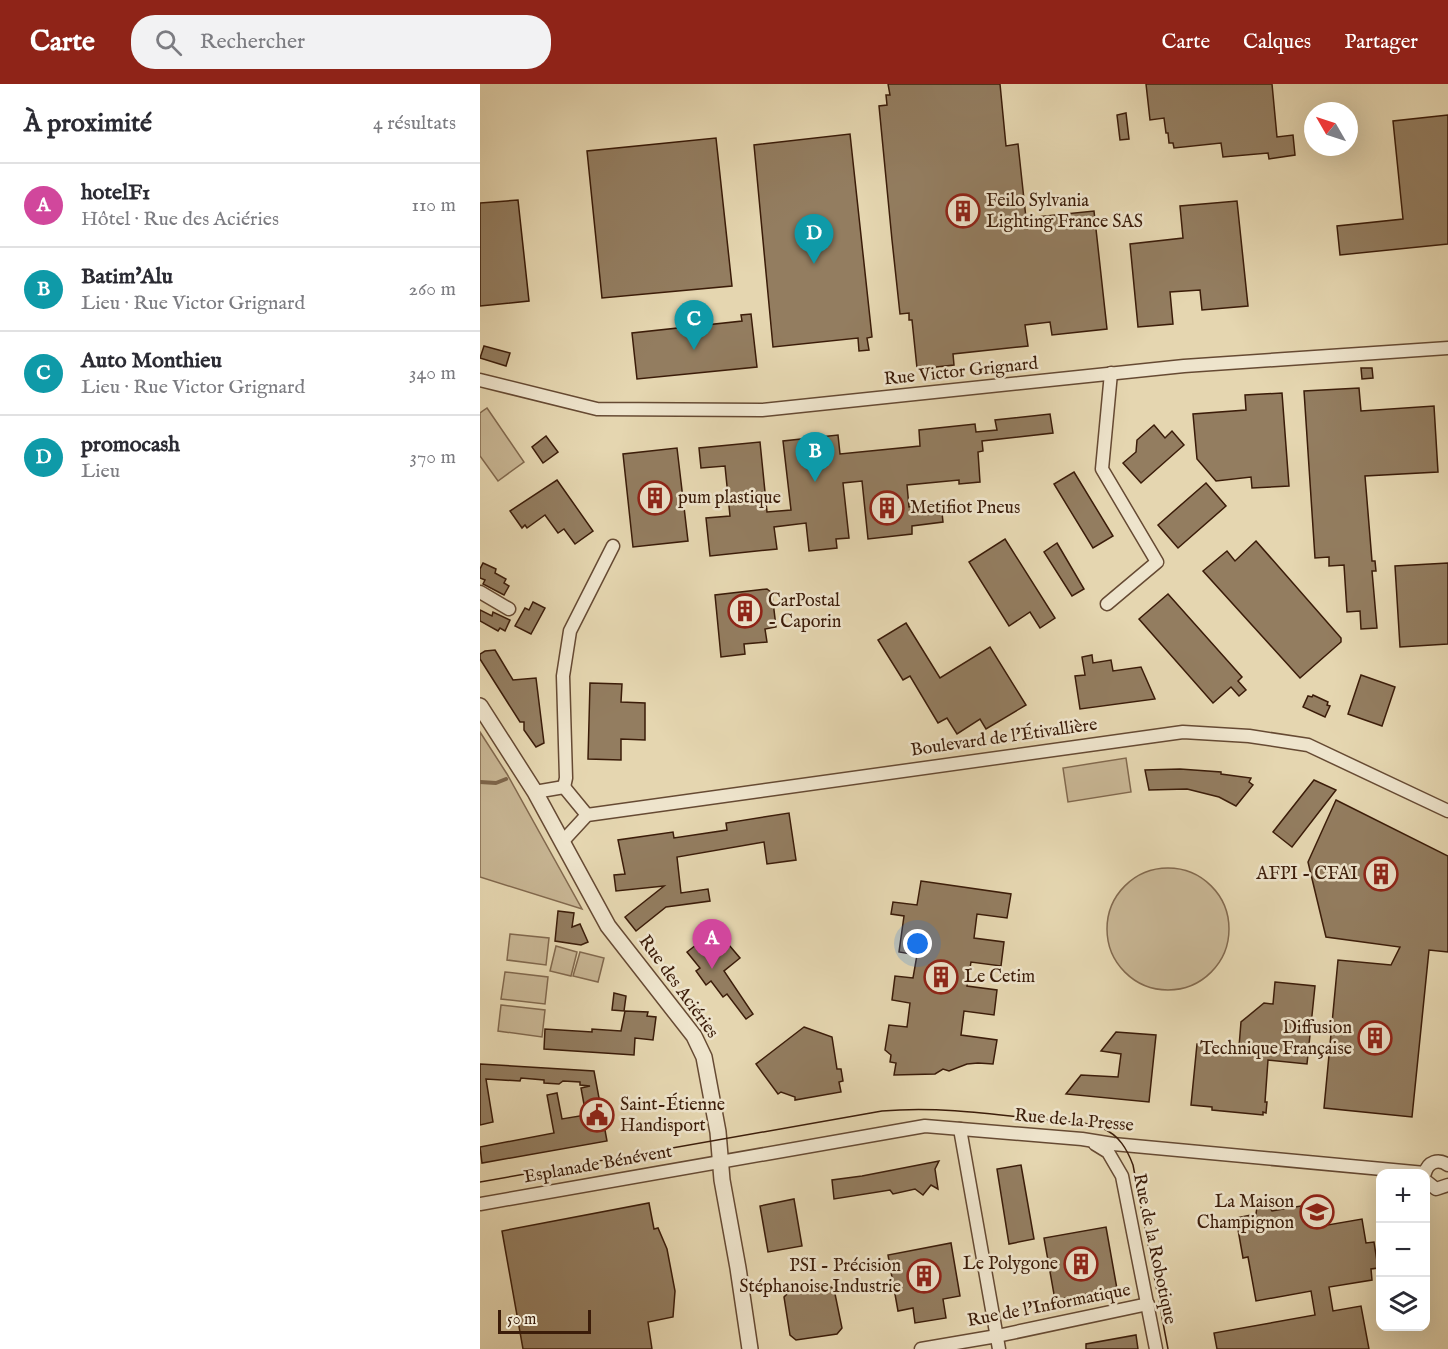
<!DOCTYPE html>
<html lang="fr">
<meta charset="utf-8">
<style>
:root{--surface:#fff;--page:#f2f2f3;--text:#2b2b33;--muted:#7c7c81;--line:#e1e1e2;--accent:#8f2418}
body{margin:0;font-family:"IM FELL English",serif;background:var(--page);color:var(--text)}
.controls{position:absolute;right:18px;bottom:18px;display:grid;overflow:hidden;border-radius:12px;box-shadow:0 6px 24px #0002}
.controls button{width:54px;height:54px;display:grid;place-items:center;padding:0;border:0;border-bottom:2px solid var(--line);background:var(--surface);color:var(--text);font:30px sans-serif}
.compass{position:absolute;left:824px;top:18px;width:54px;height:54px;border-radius:50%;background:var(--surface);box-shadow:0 6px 24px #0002;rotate:309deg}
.scale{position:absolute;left:18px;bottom:15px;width:93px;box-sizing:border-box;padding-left:6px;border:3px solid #3b1c09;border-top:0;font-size:16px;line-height:21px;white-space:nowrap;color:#3b1c09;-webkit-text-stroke:4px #eee4cc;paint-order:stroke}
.you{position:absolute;left:438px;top:860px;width:21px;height:21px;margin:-15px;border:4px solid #fff;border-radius:50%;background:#1a73e8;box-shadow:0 0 0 9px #1a73e833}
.badge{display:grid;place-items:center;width:39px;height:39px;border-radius:50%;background:var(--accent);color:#fff;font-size:20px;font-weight:700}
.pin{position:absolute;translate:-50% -50px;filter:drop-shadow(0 2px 3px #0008)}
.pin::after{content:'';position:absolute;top:32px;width:21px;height:18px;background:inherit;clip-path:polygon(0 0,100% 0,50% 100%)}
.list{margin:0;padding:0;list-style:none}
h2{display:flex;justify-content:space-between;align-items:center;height:78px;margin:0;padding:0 24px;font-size:26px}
h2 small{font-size:20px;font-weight:400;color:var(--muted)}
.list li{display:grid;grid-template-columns:39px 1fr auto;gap:18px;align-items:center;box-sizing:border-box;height:84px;padding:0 24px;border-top:2px solid var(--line)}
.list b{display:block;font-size:22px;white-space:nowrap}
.list p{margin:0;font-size:20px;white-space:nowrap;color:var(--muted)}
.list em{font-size:20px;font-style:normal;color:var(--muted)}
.icon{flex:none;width:33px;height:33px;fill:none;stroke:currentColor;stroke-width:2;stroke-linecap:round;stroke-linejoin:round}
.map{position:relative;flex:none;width:968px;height:1265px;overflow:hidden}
header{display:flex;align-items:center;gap:36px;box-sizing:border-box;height:84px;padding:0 30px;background:var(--accent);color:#fff}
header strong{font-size:28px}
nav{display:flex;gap:33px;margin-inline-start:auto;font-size:21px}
.search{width:420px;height:54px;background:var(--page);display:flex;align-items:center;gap:15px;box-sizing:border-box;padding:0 21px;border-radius:24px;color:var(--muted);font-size:22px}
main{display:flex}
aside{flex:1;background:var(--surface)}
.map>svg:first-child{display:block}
.green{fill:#c8b694;stroke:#82694e;stroke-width:1.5}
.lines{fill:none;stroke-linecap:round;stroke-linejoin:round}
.stream{stroke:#7e664b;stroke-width:4}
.building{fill:#937d60;stroke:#3b1c09;stroke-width:1.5}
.minor-casing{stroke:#664a33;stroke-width:15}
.tertiary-casing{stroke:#664a33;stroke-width:18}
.minor{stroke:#eee4cc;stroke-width:12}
.tertiary{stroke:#eee4cc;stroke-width:15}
.tram{stroke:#3b1c09;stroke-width:1.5}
.labels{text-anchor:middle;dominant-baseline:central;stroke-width:5;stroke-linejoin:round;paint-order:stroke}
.poi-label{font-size:18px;fill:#3b1c09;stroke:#eee4cc;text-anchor:start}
.street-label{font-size:18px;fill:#3b1c09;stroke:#eee4cc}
</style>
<header>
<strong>Carte</strong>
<div class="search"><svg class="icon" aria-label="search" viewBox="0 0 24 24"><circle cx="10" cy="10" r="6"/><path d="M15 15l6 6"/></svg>Rechercher</div>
<nav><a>Carte</a><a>Calques</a><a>Partager</a></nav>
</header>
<main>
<aside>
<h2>À proximité<small>4 résultats</small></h2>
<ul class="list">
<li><span class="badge" style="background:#d1479c">A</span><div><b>hotelF1</b><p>Hôtel · Rue des Aciéries</p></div><em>110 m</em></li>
<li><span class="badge" style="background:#0f9aa8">B</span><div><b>Batim'Alu</b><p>Lieu · Rue Victor Grignard</p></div><em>260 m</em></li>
<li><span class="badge" style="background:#0f9aa8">C</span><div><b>Auto Monthieu</b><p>Lieu · Rue Victor Grignard</p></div><em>340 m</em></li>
<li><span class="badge" style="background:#0f9aa8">D</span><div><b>promocash</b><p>Lieu</p></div><em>370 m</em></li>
</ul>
</aside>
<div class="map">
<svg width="968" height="1265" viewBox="0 0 968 1265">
<rect width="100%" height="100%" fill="#e5d6b0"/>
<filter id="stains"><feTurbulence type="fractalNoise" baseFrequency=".00333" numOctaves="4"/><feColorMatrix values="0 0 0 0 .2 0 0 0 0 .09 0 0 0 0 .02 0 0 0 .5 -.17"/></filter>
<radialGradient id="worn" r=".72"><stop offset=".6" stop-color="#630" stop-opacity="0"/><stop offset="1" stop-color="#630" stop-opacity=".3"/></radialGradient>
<g class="green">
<path d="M7,324L44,378L18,397L0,372V329Z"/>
<path d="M0,648L27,690L102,825L0,793Z"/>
<path d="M646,674L651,708L588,718L583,684Z"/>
<circle cx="688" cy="845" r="61"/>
<path d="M30,850L69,854L66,881L27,876Z"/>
<path d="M76,862L97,868L91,892L70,887Z"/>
<path d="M100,868L124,874L118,898L93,892Z"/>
<path d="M25,888L68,893L65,920L21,915Z"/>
<path d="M21,921L65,926L62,953L18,947Z"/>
</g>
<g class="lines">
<path class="stream" d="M0,698L16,699L26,695"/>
</g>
<g class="building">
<path d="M408,0H520L526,62L538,60L546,134L614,127L627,245L572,251L570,238L545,241L548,262L473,270L474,281L456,283L452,288L446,284H437L432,236H429V229L420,230L412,156L399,22L407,21L406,11H410Z"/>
<path d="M666,0H792L797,53L813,51L815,71L789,75L788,69L743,73L741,59L694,64L693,59H689L688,49H686L684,34L670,36Z"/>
<path d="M646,29L649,55L640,56L637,31Z"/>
<path d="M968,31V160L860,171L857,142L923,135L913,37Z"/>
<path d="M370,50L392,253L387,254L389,266L379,267L378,254L293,263L274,61Z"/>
<path d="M236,54L252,202L122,214L107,67Z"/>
<path d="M38,116L49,217L0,222V119Z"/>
<path d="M757,117L768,222L722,226L720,206L690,208L693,240L658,243L650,160L703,154L700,122Z"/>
<path d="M271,230L277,283L157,295L152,249L262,237L261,231Z"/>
<path d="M4,262L30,269L26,282L0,274Z"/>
<path d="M881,284H892L893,294L882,295Z"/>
<path d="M879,304L881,327L954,322L958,388L885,392L892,477H895L896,487H892L897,544L881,545L880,527L867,528L864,481L849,482V473L835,474L824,307Z"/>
<path d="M802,309L809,402L772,404L771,393L736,397L717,375L713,330L766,326L765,311Z"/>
<path d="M570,330L573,349L502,357L503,367L498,368L500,398L479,400V396L427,401L429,423L461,419L463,438L432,442V450L388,455L382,397L363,399L369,454L356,455L357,464L329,467L326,439L294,443L297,465L230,472L226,434L250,432L245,382L221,384L219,364L280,358L287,428L311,426L303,357L358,351L360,370L440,362L439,346L495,340L496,348L517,346L515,336Z"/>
<path d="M674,341L685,354L692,347L704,361L661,399L643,379L656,368L657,356Z"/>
<path d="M66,352L78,368L63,379L52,363Z"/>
<path d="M197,364L208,457L153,463L143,370Z"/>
<path d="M594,388L633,452L613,464L574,400Z"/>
<path d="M77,396L113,447L95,460L84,445L78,449L65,431L47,444L45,441L42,444L30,427Z"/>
<path d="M726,399L746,422L698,464L678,441Z"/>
<path d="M525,455L575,534L560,544L550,528L529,542L489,478Z"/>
<path d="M776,457L861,554V558L820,594L723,487L747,467L755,477Z"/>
<path d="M577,459L604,505L592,512L564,468Z"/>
<path d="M3,479L16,485L15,489L26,495L24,499L29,502L24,511L3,500L5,496L0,494V485Z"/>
<path d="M968,479V560L920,563L915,482Z"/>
<path d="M287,505L292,509L296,543L285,545L287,558L264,560L265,570L241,573L235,511Z"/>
<path d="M688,510L762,593L758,597L766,606L759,612L751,603L733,619L659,535Z"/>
<path d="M53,518L65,524L51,550L35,542L45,524L49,526Z"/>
<path d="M0,526L12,532L13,528L30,536L25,547L20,544L18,547L0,537Z"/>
<path d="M426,539L460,594L510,563L546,621L506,645L500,635L477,650L467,634L458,639L430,592L423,596L398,556Z"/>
<path d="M15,566L33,596L56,594L64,659L56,663L44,646V638H40L0,575V570L5,567Z"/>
<path d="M612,571L613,579L631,576L633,587L661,583L675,615L600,625L595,592L605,591L602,573Z"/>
<path d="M881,591L915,603L902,642L868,630Z"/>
<path d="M110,599L142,600L141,618L165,619V656L141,655V676L108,675Z"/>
<path d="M833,611L848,618L847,621L850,622L845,633L823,623L828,612L832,613Z"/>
<path d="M700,685L741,688V690L771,694L769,698L773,701L756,722L739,713L707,705L669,706L665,686Z"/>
<path d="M834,696L856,706L812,763L793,748Z"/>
<path d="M856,716L968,772V868L949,866L932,1033L844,1024L858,876L911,881L920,863L846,853L828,778Z"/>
<path d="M309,729L316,776L287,780L284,758L197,773L201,809L228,805L230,817L186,823L156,847L145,833L184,802L136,807L134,791L145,790L138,756L193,748L194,754L247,746L246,739Z"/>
<path d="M441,797L531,810L527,834L497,830L494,854L524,858L521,882L491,878L487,902L517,906L514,931L484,927L481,951L517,956L513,980L498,979L487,980L469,987L463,985L455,990L414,991L416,979L410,978L411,971L405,966L409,941L427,943L430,919L412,916L415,892L433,894L437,871L419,868L424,832L411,830L413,818L437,821Z"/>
<path d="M78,827L94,829L92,843L100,840L108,858L101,861L75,857Z"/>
<path d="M221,857L233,873L249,861L260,874L244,887L273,930L266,935L247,910L243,913L231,897L226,901L216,887L220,884L207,868Z"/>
<path d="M795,898L835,902L827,980L788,976L785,1018H787L786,1029L783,1028V1031L732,1026V1023L711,1021L717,960L759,963L761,938L784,919L793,920Z"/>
<path d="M134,909L146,912L144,927L132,926Z"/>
<path d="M145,927L168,928L167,932L176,933L173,956L155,954L154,971L64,965L65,945L112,948V945L141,947Z"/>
<path d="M324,943L352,953L357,985H361L363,997L359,998L361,1008L315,1016V1013L301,1008L298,1010L276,980Z"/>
<path d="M636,948L676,951L669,1018L586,1010L601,991L638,993L641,970L621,967Z"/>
<path d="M0,980L114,987L127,1057L2,1079L0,1063L74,1049L67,1011L77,1009L82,1035L106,1031L101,1004L110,1002L100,1001V998L83,997L79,1000L64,999V996L41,994L40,997L6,995L13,1038L0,1041Z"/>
<path d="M459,1077L455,1085L458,1105L451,1101L443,1111L435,1105L413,1110L410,1106L354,1115L352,1096L382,1092Z"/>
<path d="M541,1081L554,1155L529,1160L517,1085Z"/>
<path d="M314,1115L322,1162L288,1168L280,1122Z"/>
<path d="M844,1118L848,1141L882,1135L886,1159L894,1158L898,1184L891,1185L892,1196L849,1203L853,1227L881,1222L889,1265H737L734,1249L835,1231L831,1207L776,1217L768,1173L763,1174L756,1134L776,1130L777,1123L782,1119L788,1121L792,1127Z"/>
<path d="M169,1119L174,1145L178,1144L187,1165L195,1207L193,1233L168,1238L172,1265H43L22,1147Z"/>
<path d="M626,1143L637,1205L575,1216L564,1154Z"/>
<path d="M471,1159L480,1212L463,1215L466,1234L435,1239L433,1224L418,1227L408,1171Z"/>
<path d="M348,1201L354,1205L362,1244L357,1250L316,1256L310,1251L304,1213L309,1208Z"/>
<path d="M656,1251L658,1265H606V1260Z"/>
</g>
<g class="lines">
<defs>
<g id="minor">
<path d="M0,296L117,325L282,326L704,282L968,264"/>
<path d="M0,508L29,525"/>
<path d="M627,520L677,478L622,385L631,289"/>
<path d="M84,703L86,694L83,592L90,547L133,462"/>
<path d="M84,703L107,731"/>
<path d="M55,708L84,703"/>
<path d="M83,757L107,731L703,648L769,652L828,661L968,727"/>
<path d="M480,1045L519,1265"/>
<path d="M615,1060L628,1068L642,1092L676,1265"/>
<path d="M946,1097L956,1105L968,1101"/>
<path d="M0,1120L445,1042L602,1055L633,1060L945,1089C948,1078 958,1074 968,1081"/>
<path d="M441,1265L517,1252L668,1220"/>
</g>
<path id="tertiary" d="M0,622L55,708L128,842L214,952L224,973L238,1048L242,1096L258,1184L270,1265"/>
</defs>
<use href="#minor" class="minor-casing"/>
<use href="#tertiary" class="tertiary-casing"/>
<use href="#minor" class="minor"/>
<use href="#tertiary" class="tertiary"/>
<path class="tram" d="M0,1098L402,1027C457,1022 513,1030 567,1036C585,1038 606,1037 622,1044C639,1051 647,1065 653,1081L688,1265"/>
</g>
<defs>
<symbol id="building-ring" viewBox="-11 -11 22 22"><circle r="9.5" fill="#eee4cc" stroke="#8f2418" stroke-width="1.5"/><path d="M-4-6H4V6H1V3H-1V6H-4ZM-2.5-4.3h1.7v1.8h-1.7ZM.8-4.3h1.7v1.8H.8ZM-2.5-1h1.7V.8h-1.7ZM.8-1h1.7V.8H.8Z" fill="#8f2418"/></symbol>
<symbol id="civic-ring" viewBox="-11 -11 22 22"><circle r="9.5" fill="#eee4cc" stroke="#8f2418" stroke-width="1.5"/><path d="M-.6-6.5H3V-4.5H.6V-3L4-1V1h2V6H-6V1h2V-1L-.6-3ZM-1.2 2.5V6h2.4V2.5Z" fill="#8f2418"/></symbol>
<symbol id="school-ring" viewBox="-11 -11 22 22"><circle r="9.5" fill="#eee4cc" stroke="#8f2418" stroke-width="1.5"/><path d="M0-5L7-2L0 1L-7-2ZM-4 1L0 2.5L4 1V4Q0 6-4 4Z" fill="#8f2418"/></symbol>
</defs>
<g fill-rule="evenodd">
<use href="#building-ring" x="464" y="108" width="38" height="38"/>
<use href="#building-ring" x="156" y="395" width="38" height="38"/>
<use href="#building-ring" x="388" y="405" width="38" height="38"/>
<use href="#building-ring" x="246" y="508" width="38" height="38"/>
<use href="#building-ring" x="882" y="771" width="38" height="38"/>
<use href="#building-ring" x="442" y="874" width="38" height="38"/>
<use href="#building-ring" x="876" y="935" width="38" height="38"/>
<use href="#civic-ring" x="98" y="1012" width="38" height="38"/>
<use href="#school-ring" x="818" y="1109" width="38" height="38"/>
<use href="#building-ring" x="582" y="1161" width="38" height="38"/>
<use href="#building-ring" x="425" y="1173" width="38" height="38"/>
</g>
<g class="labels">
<g class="poi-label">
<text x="506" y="117">Feilo Sylvania<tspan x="506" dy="21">Lighting France SAS</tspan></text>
<text x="198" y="414">pum plastique</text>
<text x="430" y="424">Metifiot Pneus</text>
<text x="288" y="517">CarPostal<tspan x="288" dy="21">- Caporin</tspan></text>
<text x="878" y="790" text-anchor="end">AFPI - CFAI</text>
<text x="484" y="893">Le Cetim</text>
<text x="872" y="944" text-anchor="end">Diffusion<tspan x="872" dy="21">Technique Française</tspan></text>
<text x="140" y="1021">Saint-Étienne<tspan x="140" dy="21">Handisport</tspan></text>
<text x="814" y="1118" text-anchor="end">La Maison<tspan x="814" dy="21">Champignon</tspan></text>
<text x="578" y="1180" text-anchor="end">Le Polygone</text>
<text x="421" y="1182" text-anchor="end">PSI - Précision<tspan x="421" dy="21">Stéphanoise Industrie</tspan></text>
</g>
<g class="street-label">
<text transform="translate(481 288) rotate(-6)">Rue Victor Grignard</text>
<text transform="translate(524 654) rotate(-8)">Boulevard de l'Étivallière</text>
<text transform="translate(198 903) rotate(54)">Rue des Aciéries</text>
<text transform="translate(594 1037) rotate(5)">Rue de la Presse</text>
<text transform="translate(118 1081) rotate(-10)">Esplanade Bénévent</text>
<text transform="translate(674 1165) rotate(78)">Rue de la Robotique</text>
<text transform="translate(569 1222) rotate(-11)">Rue de l'Informatique</text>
</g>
</g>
<rect width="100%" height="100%" filter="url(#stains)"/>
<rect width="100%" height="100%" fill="url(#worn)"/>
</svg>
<div class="controls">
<button>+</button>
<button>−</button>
<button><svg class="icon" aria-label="layers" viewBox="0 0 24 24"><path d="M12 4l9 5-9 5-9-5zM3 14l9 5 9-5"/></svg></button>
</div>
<svg class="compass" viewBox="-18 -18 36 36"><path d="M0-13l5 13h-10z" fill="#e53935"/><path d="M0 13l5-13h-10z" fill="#7c7c81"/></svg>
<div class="scale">50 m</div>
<div class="you"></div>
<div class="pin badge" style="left:232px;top:885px;background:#d1479c">A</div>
<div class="pin badge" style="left:335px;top:398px;background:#0f9aa8">B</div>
<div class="pin badge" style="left:214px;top:266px;background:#0f9aa8">C</div>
<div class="pin badge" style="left:334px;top:180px;background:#0f9aa8">D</div>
</div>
</main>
